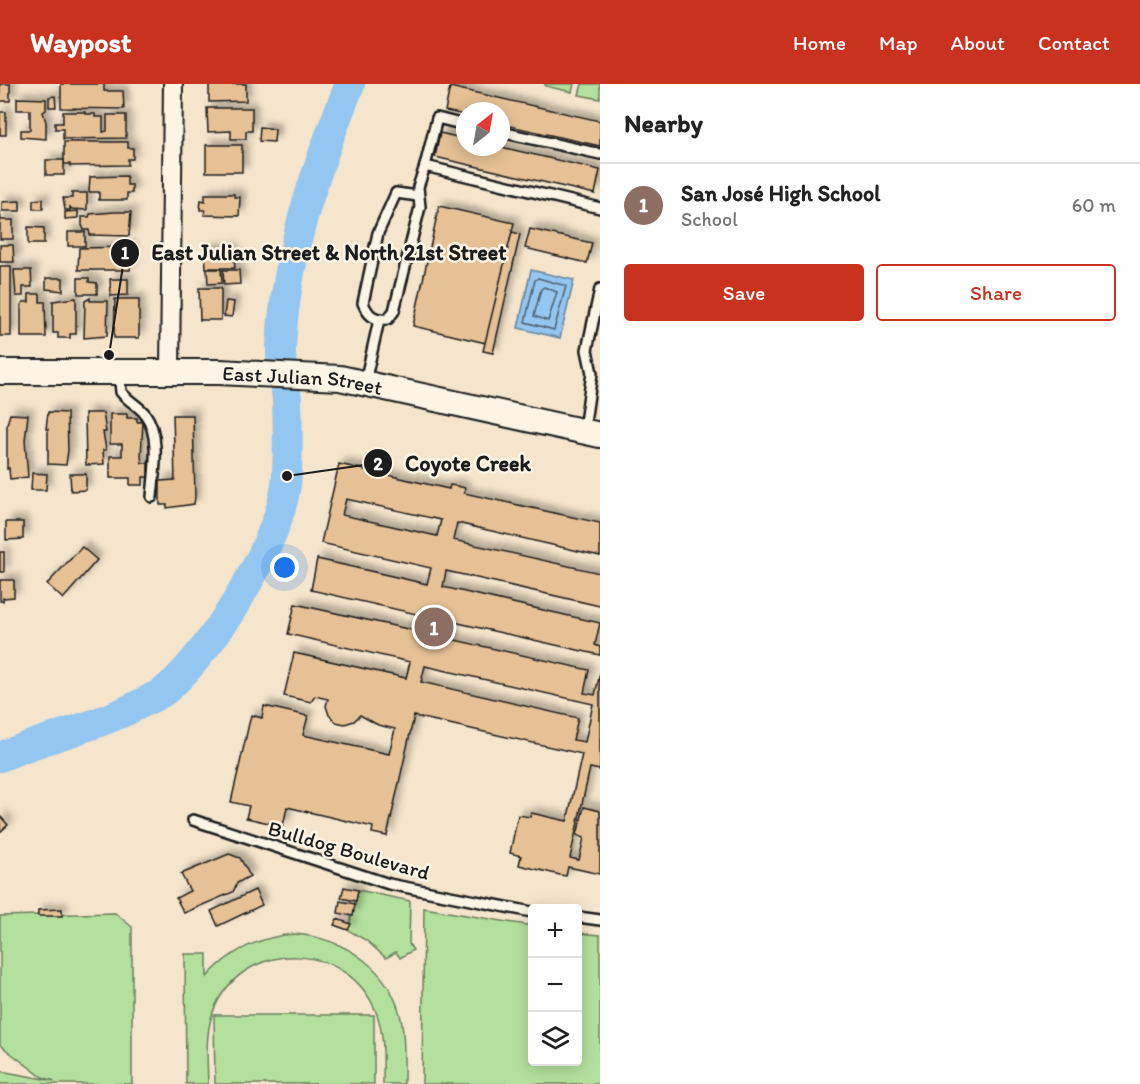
<!DOCTYPE html>
<meta charset="utf-8">
<style>
:root{--surface:#fff;--page:#f2f2f2;--text:#222;--muted:#767676;--line:#e0e0e0;--accent:#c8321e}
body{margin:0;font-family:Itim,sans-serif;background:var(--page);color:var(--text)}
.controls{position:absolute;right:18px;bottom:18px;display:grid;overflow:hidden;border-radius:6px;box-shadow:0 3px 15px #0003}
.controls button{width:54px;height:54px;display:grid;place-items:center;padding:0;border:0;border-bottom:2px solid var(--line);background:var(--surface);color:var(--text);font:30px sans-serif}
.compass{position:absolute;left:456px;top:18px;width:54px;height:54px;border-radius:50%;background:var(--surface);box-shadow:0 3px 15px #0003;rotate:31deg}
.you{position:absolute;left:285px;top:484px;width:21px;height:21px;margin:-15px;border:4px solid #fff;border-radius:50%;background:#1a73e8;box-shadow:0 0 0 9px #1a73e833}
.badge{display:grid;place-items:center;width:39px;height:39px;border-radius:50%;background:var(--accent);color:#fff;font-size:20px;font-weight:700}
.pin{position:absolute;translate:-50% -50%;border:3px solid #fff;box-shadow:0 2px 6px #0006}
.list{margin:0;padding:0;list-style:none}
h2{display:flex;justify-content:space-between;align-items:center;height:78px;margin:0;padding:0 24px;font-size:26px}
h2 small{font-size:20px;font-weight:400;color:var(--muted)}
.list li{display:grid;grid-template-columns:39px 1fr auto;gap:18px;align-items:center;box-sizing:border-box;height:84px;padding:0 24px;border-top:2px solid var(--line)}
.list b{display:block;font-size:22px;white-space:nowrap}
.list p{margin:0;font-size:20px;white-space:nowrap;color:var(--muted)}
.list em{font-size:20px;font-style:normal;color:var(--muted)}
.actions{display:flex;gap:12px;padding:18px 24px}
.actions a{flex:1;padding:14px 0;border:2px solid var(--accent);border-radius:6px;text-align:center;font-size:21px;color:var(--accent)}
.actions .main{background:var(--accent);color:#fff}
.icon{flex:none;width:33px;height:33px;fill:none;stroke:currentColor;stroke-width:2;stroke-linecap:round;stroke-linejoin:round}
.map{position:relative;flex:none;width:600px;height:1000px;overflow:hidden}
header{display:flex;align-items:center;gap:36px;box-sizing:border-box;height:84px;padding:0 30px;background:var(--accent);color:#fff}
header strong{font-size:28px}
nav{display:flex;gap:33px;margin-inline-start:auto;font-size:21px}
main{display:flex}
aside{flex:1;background:var(--surface)}
.map>svg:first-child{display:block}
.green{fill:#b4e09d;stroke:#687e5c;stroke-width:1.5}
.water{fill:#93c6f0;stroke:#63829b;stroke-width:1.5}
.lines{fill:none;stroke-linecap:round;stroke-linejoin:round}
.shore{stroke:#4c6071;stroke-width:1.5}
.river{stroke:#93c6f0;stroke-width:30}
.building{fill:#e6c196;stroke:#1c1c1c;stroke-width:1.5;fill-rule:evenodd;filter:url(#shadow)}
.lane-casing{stroke:#1c1c1c;stroke-width:14}
.street-casing{stroke:#1c1c1c;stroke-width:22}
.secondary-casing{stroke:#1c1c1c;stroke-width:28}
.lane{stroke:#fcf5e5;stroke-width:9}
.street{stroke:#fcf5e5;stroke-width:18}
.secondary{stroke:#fcf5e5;stroke-width:24}
.labels{text-anchor:middle;dominant-baseline:central;stroke-width:5;stroke-linejoin:round;paint-order:stroke}
.street-label{font-size:21px;fill:#1c1c1c;stroke:#fcf5e5}
.leader{fill:none;stroke:#1c1c1c;stroke-width:2}
.callout-dot{fill:#1c1c1c;stroke:#fcf5e5;stroke-width:2}
.mark-label{font-size:18px;text-anchor:middle;font-weight:bold;fill:#fff}
.callout-label{font-size:22px;text-anchor:middle;font-weight:bold;fill:#1c1c1c;stroke:#fcf5e5;stroke-width:5;stroke-linejoin:round;paint-order:stroke}
</style>
<header>
<strong>Waypost</strong>
<nav><a>Home</a><a>Map</a><a>About</a><a>Contact</a></nav>
</header>
<main>
<div class="map">
<svg width="600" height="1000" viewBox="0 0 600 1000">
<defs>
<filter id="shadow"><feDropShadow dx="5.5" dy="-5.5" stdDeviation="3" flood-color="#0004"/></filter>
</defs>
<rect width="100%" height="100%" fill="#f5e5cd"/>
<filter id="ink" filterUnits="userSpaceOnUse"><feTurbulence type="fractalNoise" baseFrequency=".0167" numOctaves="2"/><feDisplacementMap in="SourceGraphic" scale="12" xChannelSelector="R" yChannelSelector="G"/><feConvolveMatrix kernelMatrix="1 2 1 2 8 2 1 2 1" color-interpolation-filters="sRGB"/></filter>
<g filter="url(#ink)">
<g class="green">
<path d="M545,0H574L572,8L545,2Z"/>
<path d="M582,0H600V15L579,11Z"/>
<path d="M358,806L410,817L409,860L413,866L400,874L396,868L386,874L367,857L348,846Z"/>
<path d="M424,824L532,842V978H578V849L600,851V1000H422Z"/>
<path d="M115,829L132,843V1000H0V987L55,997L42,993L0,961V832Z"/>
<path d="M294,850C346,854 393,886 402,940C405,960 404,980 404,1000H383C383,976 385,950 376,928C350,861 255,853 219,915C204,941 207,971 208,1000H186L185,870H207V893C231,866 259,853 294,850Z"/>
<path d="M214,931H374V1000H215Z"/>
</g>
<path class="water" d="M531,186L574,196L560,254L518,244Z"/>
<g class="lines">
<g class="shore">
<path d="M538,194L566,202L554,246L525,238L535,196Z"/>
<path d="M544,203L557,208L548,237L534,232L541,205Z"/>
</g>
<path class="river" d="M0,673C46,653 95,644 140,620C149,615 160,611 167,605C214,564 285,452 287,390C288,366 288,341 287,317C286,299 280,281 281,263C285,171 316,84 350,0"/>
</g>
<g class="building">
<rect x="0" y="0" width="10" height="17"/>
<path d="M61,0H104V7H123L124,25L61,24Z"/>
<path d="M209,0H246V17L209,18Z"/>
<path d="M450,3L600,37V62L501,40V27H465V31L445,27Z"/>
<path d="M55,12L56,23H49V13Z"/>
<path d="M17,14L46,15V26L43,28L46,38V55L21,53V46H30V26H17Z"/>
<path d="M207,24H252V47H246V55H231V47L208,48Z"/>
<rect x="0" y="28" width="6" height="23"/>
<path d="M63,28H85V30H95V33H103V48L107,47V31H126V54L63,55V45H55V39H63Z"/>
<path d="M260,43L275,45L274,58L259,57Z"/>
<path d="M440,49L465,55V63H501L600,86L595,110L435,73Z"/>
<path d="M64,58H128V64H133V75H128V81L70,82V80H64Z"/>
<rect x="206" y="61" width="36" height="27"/>
<rect x="46" y="76" width="18" height="15"/>
<path d="M127,92V101H132V109H127V116H99V108H89L90,93Z"/>
<path d="M72,109H87V126L72,125L70,123V126H65L63,114H72Z"/>
<path d="M205,110H234V113H240L239,132L204,131L205,126H200L201,116L205,117Z"/>
<path d="M43,115V125H33V116Z"/>
<path d="M20,117V127H2V118Z"/>
<path d="M439,122L514,139L486,259L413,242Z"/>
<path d="M78,127V134L65,135V128Z"/>
<path d="M0,128L1,136H13V155H0Z"/>
<path d="M115,128H131L129,152L90,151L89,146H84L82,141V133H89L90,130Z"/>
<path d="M28,143L44,144V160H28Z"/>
<path d="M530,145L592,159L587,179L525,164Z"/>
<rect x="68" y="148" width="17" height="14"/>
<path d="M512,148L520,150L493,269L483,267Z"/>
<path d="M0,161H13L14,178H0Z"/>
<path d="M130,163L132,172L130,186H78L79,164Z"/>
<path d="M205,165H233L235,184H206Z"/>
<rect x="0" y="182" width="11" height="70"/>
<path d="M207,185H221L222,199L208,200Z"/>
<path d="M14,186H31L32,203H23V212H16Z"/>
<path d="M223,186H239L240,200L224,201Z"/>
<path d="M46,194H63V207L46,205Z"/>
<path d="M78,194H89V198L97,199V210H78Z"/>
<path d="M110,195H128V211L111,212Z"/>
<path d="M199,204H221V236H200Z"/>
<path d="M29,210H40V218H45L46,253H21V221L23,218H29Z"/>
<path d="M76,214V250H70V254H58V249H53V217Z"/>
<path d="M90,214V217H108L107,252L84,254L85,217Z"/>
<path d="M115,215H139V254H114Z"/>
<path d="M226,217L234,218L232,233L224,232Z"/>
<path d="M48,328L67,329L68,366L66,381L48,380V345H46Z"/>
<path d="M85,329H103L106,348H103L106,366H103L104,380L86,381Z"/>
<path d="M10,330L28,331L25,356L28,393L10,395L9,384L7,385V340Z"/>
<path d="M110,330H127V334H137V338H143L141,372L142,379H148V393H143V401H130V394H110V372H122V360H110Z"/>
<path d="M173,331H193L195,413L194,420L167,424V421H160V397L175,396Z"/>
<path d="M339,380L449,405L450,401L457,402L465,404L464,409L600,439V472L457,439L453,456L600,489V522L446,487L443,503L600,539L595,561L600,563V571L436,534L432,551L589,586L584,609L595,611L600,589V686L590,684L570,774L579,776L584,754L577,751L584,723L600,727V790L568,783L566,792L560,791L519,781L521,772L510,769L518,731L530,733L531,729L567,737L582,670L414,632L387,752L372,749L373,743L287,723L283,742L246,734L249,722L231,718L251,631L262,634L264,622L308,632L303,651L389,670L395,645L378,641L360,631L354,637L345,640L336,638L329,631L326,622L328,615L315,612L311,618L284,612L294,569L406,594L410,578L288,550L295,520L417,547L421,531L311,506L317,475L427,500L431,484L321,459ZM346,415L441,436L437,452L342,431ZM425,582L593,620L585,658L573,656L578,634L421,598Z"/>
<path d="M32,389L47,390L46,406H31Z"/>
<path d="M70,390H86V406L71,407Z"/>
<path d="M6,438H23V455L6,456Z"/>
<path d="M82,463L97,476L63,515L47,500Z"/>
<rect x="0" y="468" width="4" height="20"/>
<path d="M0,496H14V513L3,514V517H0Z"/>
<path d="M0,732L8,741L0,748Z"/>
<path d="M229,770L240,774L250,792L237,799L233,808L184,829L176,814L190,807L181,790Z"/>
<path d="M344,803L358,806L356,817L341,814Z"/>
<path d="M255,806L262,821L218,842L211,827Z"/>
<path d="M340,817L355,820L353,832L338,829Z"/>
<path d="M62,825V832H38V826Z"/>
<path d="M337,835L351,840L348,846L334,841Z"/>
</g>
<g class="lines">
<defs>
<g id="lane">
<path d="M501,48L600,70"/>
<path d="M425,82L437,34L465,41"/>
<path d="M418,112L396,109L378,149L363,219C368,231 374,237 388,235L394,227L420,123L418,103L425,82L600,124"/>
<path d="M119,288L121,308C128,317 139,322 145,330C161,351 154,389 152,413"/>
<path d="M365,298L379,236"/>
<path d="M584,346L592,289L587,266L600,205"/>
<path d="M193,736L389,800L532,828"/>
<path d="M578,833L600,836"/>
</g>
<path id="street" d="M170,288L173,0"/>
<g id="secondary">
<path id="s1" d="M0,288H219L340,294L600,351"/>
</g>
</defs>
<use href="#lane" class="lane-casing"/>
<use href="#street" class="street-casing"/>
<use href="#secondary" class="secondary-casing"/>
<use href="#lane" class="lane"/>
<use href="#street" class="street"/>
<use href="#secondary" class="secondary"/>
</g>
</g>
<g class="labels">
<g class="street-label">
<text stroke="none"><textPath href="#s1" startOffset="303">East Julian Street</textPath></text>
<text transform="translate(349 766) rotate(16)">Bulldog Boulevard</text>
</g>
</g>
<path class="leader" d="M109 271L125 169M287 392L378 379"/>
<g class="callout-dot">
<circle cx="109" cy="271" r="6"/>
<circle cx="287" cy="392" r="6"/>
<circle cx="125" cy="169" r="15"/>
<circle cx="378" cy="379" r="15"/>
</g>
<g class="mark-label">
<text x="125" y="175">1</text>
<text x="378" y="386">2</text>
</g>
<g class="callout-label">
<text x="329" y="176">East Julian Street &amp; North 21st Street</text>
<text x="468" y="387">Coyote Creek</text>
</g>
</svg>
<div class="controls">
<button>+</button>
<button>−</button>
<button><svg class="icon" aria-label="layers" viewBox="0 0 24 24"><path d="M12 4l9 5-9 5-9-5zM3 14l9 5 9-5"/></svg></button>
</div>
<svg class="compass" viewBox="-18 -18 36 36"><path d="M0-13l5 13h-10z" fill="#e53935"/><path d="M0 13l5-13h-10z" fill="#767676"/></svg>
<div class="you"></div>
<div class="pin badge" style="left:434px;top:543px;background:#8d6e63">1</div>
</div>
<aside>
<h2>Nearby<small></small></h2>
<ul class="list">
<li><span class="badge" style="background:#8d6e63">1</span><div><b>San José High School</b><p>School</p></div><em>60 m</em></li>
</ul>
<div class="actions"><a class="main">Save</a><a>Share</a></div>
</aside>
</main>
